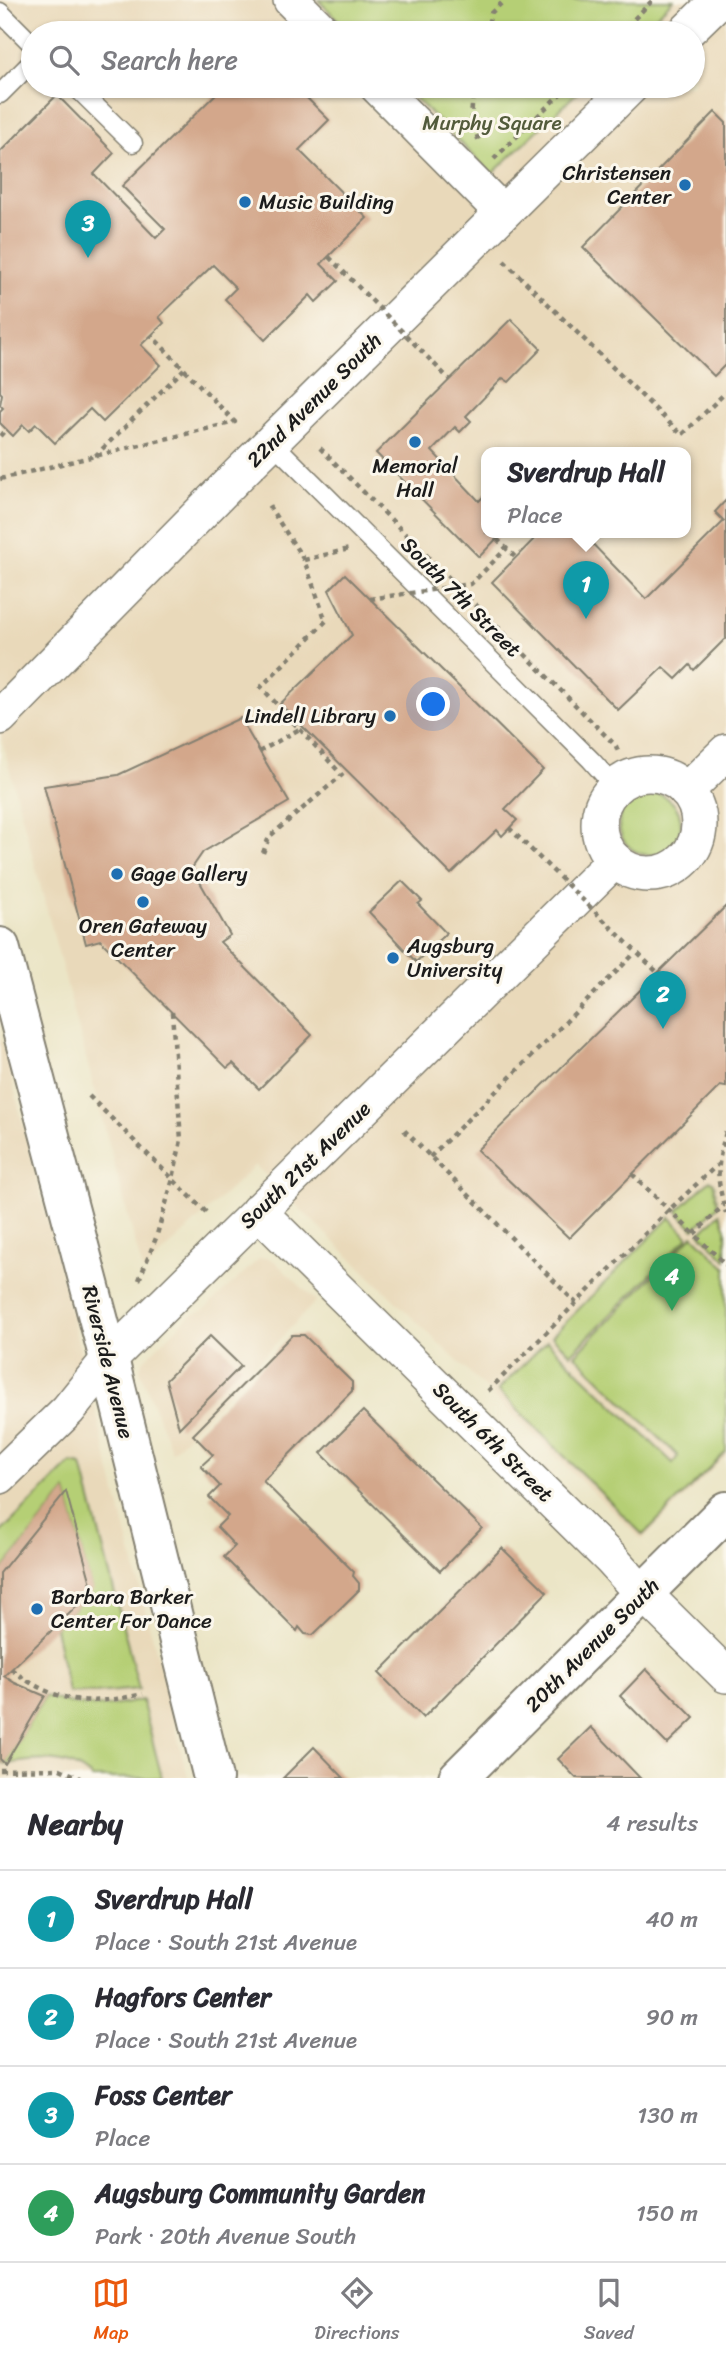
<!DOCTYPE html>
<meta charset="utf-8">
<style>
:root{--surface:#fff;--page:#f7f7f7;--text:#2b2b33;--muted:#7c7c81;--line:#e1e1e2;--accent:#ea580c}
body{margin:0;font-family:Sriracha,sans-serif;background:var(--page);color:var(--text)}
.you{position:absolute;left:434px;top:705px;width:24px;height:24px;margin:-18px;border:5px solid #fff;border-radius:50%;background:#1a73e8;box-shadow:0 0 0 10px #1a73e833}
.badge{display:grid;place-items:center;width:46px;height:46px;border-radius:50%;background:var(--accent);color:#fff;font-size:23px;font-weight:700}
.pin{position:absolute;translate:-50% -58px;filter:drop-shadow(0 2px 4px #0008)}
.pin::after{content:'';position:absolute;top:37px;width:24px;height:21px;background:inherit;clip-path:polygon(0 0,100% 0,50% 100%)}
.popup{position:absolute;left:481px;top:447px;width:210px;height:91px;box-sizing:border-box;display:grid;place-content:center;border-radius:14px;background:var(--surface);filter:drop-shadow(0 2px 5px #0005);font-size:23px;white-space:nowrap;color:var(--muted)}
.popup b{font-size:26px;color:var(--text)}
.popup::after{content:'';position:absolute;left:50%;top:100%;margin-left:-14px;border:14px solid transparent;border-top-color:var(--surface)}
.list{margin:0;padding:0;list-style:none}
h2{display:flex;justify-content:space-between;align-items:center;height:91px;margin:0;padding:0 28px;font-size:30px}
h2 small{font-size:23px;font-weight:400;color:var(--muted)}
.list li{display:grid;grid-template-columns:46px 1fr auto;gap:21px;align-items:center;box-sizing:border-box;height:98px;padding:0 28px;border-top:2px solid var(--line)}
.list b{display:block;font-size:26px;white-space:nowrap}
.list p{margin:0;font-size:23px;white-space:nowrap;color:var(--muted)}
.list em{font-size:23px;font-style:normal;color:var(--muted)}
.icon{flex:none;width:38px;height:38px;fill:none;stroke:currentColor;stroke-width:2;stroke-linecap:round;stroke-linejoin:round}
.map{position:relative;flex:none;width:726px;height:1778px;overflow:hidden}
.search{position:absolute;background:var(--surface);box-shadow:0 2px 5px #0004;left:21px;right:21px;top:21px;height:77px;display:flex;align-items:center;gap:18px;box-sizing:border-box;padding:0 24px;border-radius:38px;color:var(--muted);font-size:26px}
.sheet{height:483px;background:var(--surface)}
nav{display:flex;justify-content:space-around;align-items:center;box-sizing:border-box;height:98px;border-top:2px solid var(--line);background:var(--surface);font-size:19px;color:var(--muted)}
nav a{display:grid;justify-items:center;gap:4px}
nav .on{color:var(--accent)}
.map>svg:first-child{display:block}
.built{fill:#e9d9ba;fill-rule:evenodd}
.green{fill:#b5cf75;stroke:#687648;stroke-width:2}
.building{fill:#d3a78b}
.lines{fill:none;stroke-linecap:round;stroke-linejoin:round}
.service-casing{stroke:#848071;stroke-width:21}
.minor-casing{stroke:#848071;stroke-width:38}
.tertiary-casing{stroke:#848071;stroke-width:42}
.path{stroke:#848071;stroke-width:4.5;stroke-dasharray:5 5;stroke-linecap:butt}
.service{stroke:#fff;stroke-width:18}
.minor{stroke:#fff;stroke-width:35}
.tertiary{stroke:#fff;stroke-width:38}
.path-bridge{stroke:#848071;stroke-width:4.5;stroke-dasharray:5 5;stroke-linecap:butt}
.poi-dot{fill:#1f6fb2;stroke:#fbf7ec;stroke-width:2.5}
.labels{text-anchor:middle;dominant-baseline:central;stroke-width:6;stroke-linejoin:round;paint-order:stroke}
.park-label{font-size:21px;fill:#525b3b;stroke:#fbf7ec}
.poi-label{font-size:21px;fill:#1c1c1c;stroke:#fbf7ec;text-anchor:start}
.street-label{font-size:21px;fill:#1c1c1c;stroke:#fbf7ec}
</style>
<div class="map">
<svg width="726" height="1778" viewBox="0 0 726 1778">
<rect width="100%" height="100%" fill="#fbf7ec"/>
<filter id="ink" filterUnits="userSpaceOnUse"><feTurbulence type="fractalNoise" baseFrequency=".0143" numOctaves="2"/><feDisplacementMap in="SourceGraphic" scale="14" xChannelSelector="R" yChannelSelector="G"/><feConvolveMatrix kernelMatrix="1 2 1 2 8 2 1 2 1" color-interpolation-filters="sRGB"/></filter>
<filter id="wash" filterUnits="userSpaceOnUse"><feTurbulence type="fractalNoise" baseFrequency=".00686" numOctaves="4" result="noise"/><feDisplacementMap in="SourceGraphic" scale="28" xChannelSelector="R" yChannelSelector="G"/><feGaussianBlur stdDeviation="1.57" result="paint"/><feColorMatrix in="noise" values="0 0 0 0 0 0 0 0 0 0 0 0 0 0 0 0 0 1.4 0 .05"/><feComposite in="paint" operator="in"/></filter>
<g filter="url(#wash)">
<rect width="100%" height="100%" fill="#ebe5c6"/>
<g class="built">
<path d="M0,0H726V1456L642,1540L255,1165L143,1272L0,733ZM33,33H693V86H33ZM486,453H686V533H486Z"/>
<path d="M0,1033L188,1778H0Z"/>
<path d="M260,1258H268L274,1261L316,1301L172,1452L141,1373L140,1368L143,1361L189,1316L204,1310Z"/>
</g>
<g class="green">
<path d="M318,0H673L639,33H351Z"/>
<path d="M403,86H584L492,174Z"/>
<circle cx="650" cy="824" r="31"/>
<path d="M710,1180L714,1183L718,1206L694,1229L677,1211Z"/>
<path d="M720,1213L726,1229V1260L700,1233Z"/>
<path d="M670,1217L688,1237L571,1354L552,1336Z"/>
<path d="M693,1235L726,1268V1452L643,1535L498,1390L547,1341L673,1463L678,1456L575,1355Z"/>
<path d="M71,1463L82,1465L139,1689L95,1693L68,1692L55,1627L92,1591L66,1491L0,1573V1533Z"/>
<path d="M45,1696C80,1709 106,1709 142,1700L162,1778H92C68,1754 35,1760 5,1764L0,1763V1759L5,1763Z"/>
</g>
<g id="blocks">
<g class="building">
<path d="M224,86H295L329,120L299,150L367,218L321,264L338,281L316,302L310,295L265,340L225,299L236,288L213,265L159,317L164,323L141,345L161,365L103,422L90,409L55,443L36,424L29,431L23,425L13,436L0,423V411L3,408L0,405L2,394L0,392V152L57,95L114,153L94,174L156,238L165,229L122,186Z"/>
<path d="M715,112L726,123V364L714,376L583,247Z"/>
<path d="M511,319L541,349L509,382L503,378L466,416L471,421L460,432L455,427L432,451L479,501L486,494V533H502L479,557L376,453Z"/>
<path d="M726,500V638L694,670L690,665L676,679L663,667L618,710L492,582L540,533H582L646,599L724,521L715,512Z"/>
<path d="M345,574L543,770L505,809L517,820L502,836L497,830L451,874L280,704L352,635L329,590Z"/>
<path d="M240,718L289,802L203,852L192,868L230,935L220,942L312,1035L259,1089L233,1063L227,1068L100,940L86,944L44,786L118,775Z"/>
<path d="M402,881L422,901L418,904L446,933L416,962L369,912Z"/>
<path d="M726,906V1087L720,1086L569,1238L477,1150Z"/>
<path d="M292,1335H304L352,1382V1391L263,1481L354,1572L353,1576L359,1583V1590L313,1635L305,1634L299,1627L297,1631L224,1557L235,1546L217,1527L228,1516L209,1497L220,1486L201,1466L213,1455L193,1435Z"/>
<path d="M210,1336L241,1366L179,1428L166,1380Z"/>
<path d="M363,1411L482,1528L440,1571L321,1453Z"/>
<path d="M66,1491L93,1591L4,1676L15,1683L45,1696L5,1764L0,1759V1573Z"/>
<path d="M502,1548L547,1592L423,1718L379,1673Z"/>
<path d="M646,1669L694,1718L667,1744L620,1696Z"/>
<path d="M591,1727L640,1778H576L558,1759Z"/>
<path d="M314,1747L344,1778H283Z"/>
</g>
</g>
</g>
<g filter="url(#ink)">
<use href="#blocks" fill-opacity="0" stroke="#848071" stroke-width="2"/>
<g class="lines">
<defs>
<g id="service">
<path d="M0,12L33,45"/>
<path d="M75,86L133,143"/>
<path d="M0,94L33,61"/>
<path d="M272,442L591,760L615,787"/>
</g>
<g id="minor">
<path d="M291,0L324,33"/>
<path d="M685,33L719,0"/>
<path d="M377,86L502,212"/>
<path d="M0,717L239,474L631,86"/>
<circle cx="649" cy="824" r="50"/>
<path d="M686,791L726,752"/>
<path d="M258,1211L612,1560L630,1580L726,1675"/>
<path d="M0,1476L68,1410L109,1359L615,860"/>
</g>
<g id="tertiary">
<path d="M0,947L109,1359L213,1778"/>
<path d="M458,1778L726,1511"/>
</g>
</defs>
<use href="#service" class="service-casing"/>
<use href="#minor" class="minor-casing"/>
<use href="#tertiary" class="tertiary-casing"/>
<g class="path">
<path d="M486,33L491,13L505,0"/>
<path d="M620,33L653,0"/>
<path d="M474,86L471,116L479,142"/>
<path d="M494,159L568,86"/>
<path d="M504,261L682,435L726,392"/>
<path d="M0,436L6,429"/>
<path d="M320,448L616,746L619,754"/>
<path d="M95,456L184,369"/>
<path d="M0,479L235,422L151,335"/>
<path d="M497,539L516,558"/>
<path d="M304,560L349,549"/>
<path d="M263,853L269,837L342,775L261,687L326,621L304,560L267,503"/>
<path d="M89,1096L206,1212"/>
<path d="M404,1130L576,1303"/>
<path d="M726,1132C716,1168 716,1177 726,1213"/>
<path d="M430,1157L633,955"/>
<path d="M632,1174L726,1265"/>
<path d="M694,1234L724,1205"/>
<path d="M139,1280L156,1238L173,1179L181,1140L172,1012"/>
<path d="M488,1391L669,1210L717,1165"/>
<path d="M11,1669C56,1704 89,1706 143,1694"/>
<path d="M0,1770L60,1769L80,1778"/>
</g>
<use href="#service" class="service"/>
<use href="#minor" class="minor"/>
<use href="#tertiary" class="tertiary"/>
<g class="path-bridge">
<path d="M329,257L450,380"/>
<path d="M370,599L471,584L507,548"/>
<path d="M259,752L303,727"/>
<path d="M509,828L658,973"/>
</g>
</g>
</g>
<g class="poi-dot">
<circle cx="685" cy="185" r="7"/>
<circle cx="245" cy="202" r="7"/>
<circle cx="415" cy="442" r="7"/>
<circle cx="390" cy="716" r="7"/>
<circle cx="117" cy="874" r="7"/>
<circle cx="143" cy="902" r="7"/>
<circle cx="393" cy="958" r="7"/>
<circle cx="37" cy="1609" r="7"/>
</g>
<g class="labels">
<g class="park-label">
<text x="492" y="123">Murphy Square</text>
</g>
<g class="poi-label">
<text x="671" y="173" text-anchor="end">Christensen<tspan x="671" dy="24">Center</tspan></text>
<text x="259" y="202">Music Building</text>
<text x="415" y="466" text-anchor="middle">Memorial<tspan x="415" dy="24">Hall</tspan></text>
<text x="376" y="716" text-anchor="end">Lindell Library</text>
<text x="131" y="874">Gage Gallery</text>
<text x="143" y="926" text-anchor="middle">Oren Gateway<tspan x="143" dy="24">Center</tspan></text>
<text x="407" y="946">Augsburg<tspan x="407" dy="24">University</tspan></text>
<text x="51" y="1597">Barbara Barker<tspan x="51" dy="24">Center For Dance</tspan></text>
</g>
<g class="street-label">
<text transform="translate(314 400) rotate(-45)">22nd Avenue South</text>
<text transform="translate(461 597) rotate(45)">South 7th Street</text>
<text transform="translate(305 1165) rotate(-44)">South 21st Avenue</text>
<text transform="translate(108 1362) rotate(76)">Riverside Avenue</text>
<text transform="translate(493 1442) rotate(45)">South 6th Street</text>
<text transform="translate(592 1645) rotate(-45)">20th Avenue South</text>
</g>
</g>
</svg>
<div class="you"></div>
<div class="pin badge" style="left:586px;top:619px;background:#0f9aa8">1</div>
<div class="popup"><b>Sverdrup Hall</b>Place</div>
<div class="pin badge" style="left:663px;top:1029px;background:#0f9aa8">2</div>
<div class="pin badge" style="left:88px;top:258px;background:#0f9aa8">3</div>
<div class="pin badge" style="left:672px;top:1311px;background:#2e9e5b">4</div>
<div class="search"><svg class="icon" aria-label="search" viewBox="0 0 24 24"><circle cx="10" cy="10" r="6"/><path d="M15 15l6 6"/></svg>Search here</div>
</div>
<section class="sheet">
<h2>Nearby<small>4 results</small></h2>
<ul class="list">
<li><span class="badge" style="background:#0f9aa8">1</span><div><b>Sverdrup Hall</b><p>Place · South 21st Avenue</p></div><em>40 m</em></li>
<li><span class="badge" style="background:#0f9aa8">2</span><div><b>Hagfors Center</b><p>Place · South 21st Avenue</p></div><em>90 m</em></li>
<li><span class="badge" style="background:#0f9aa8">3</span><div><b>Foss Center</b><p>Place</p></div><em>130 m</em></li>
<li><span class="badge" style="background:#2e9e5b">4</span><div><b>Augsburg Community Garden</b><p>Park · 20th Avenue South</p></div><em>150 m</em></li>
</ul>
</section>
<nav>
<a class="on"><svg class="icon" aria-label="map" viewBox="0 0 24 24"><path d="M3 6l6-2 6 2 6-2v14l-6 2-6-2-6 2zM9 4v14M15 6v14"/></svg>Map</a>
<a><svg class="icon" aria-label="directions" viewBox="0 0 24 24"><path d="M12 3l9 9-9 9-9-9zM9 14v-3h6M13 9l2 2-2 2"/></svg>Directions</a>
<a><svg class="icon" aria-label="saved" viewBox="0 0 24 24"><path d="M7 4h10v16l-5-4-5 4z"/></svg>Saved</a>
</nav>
